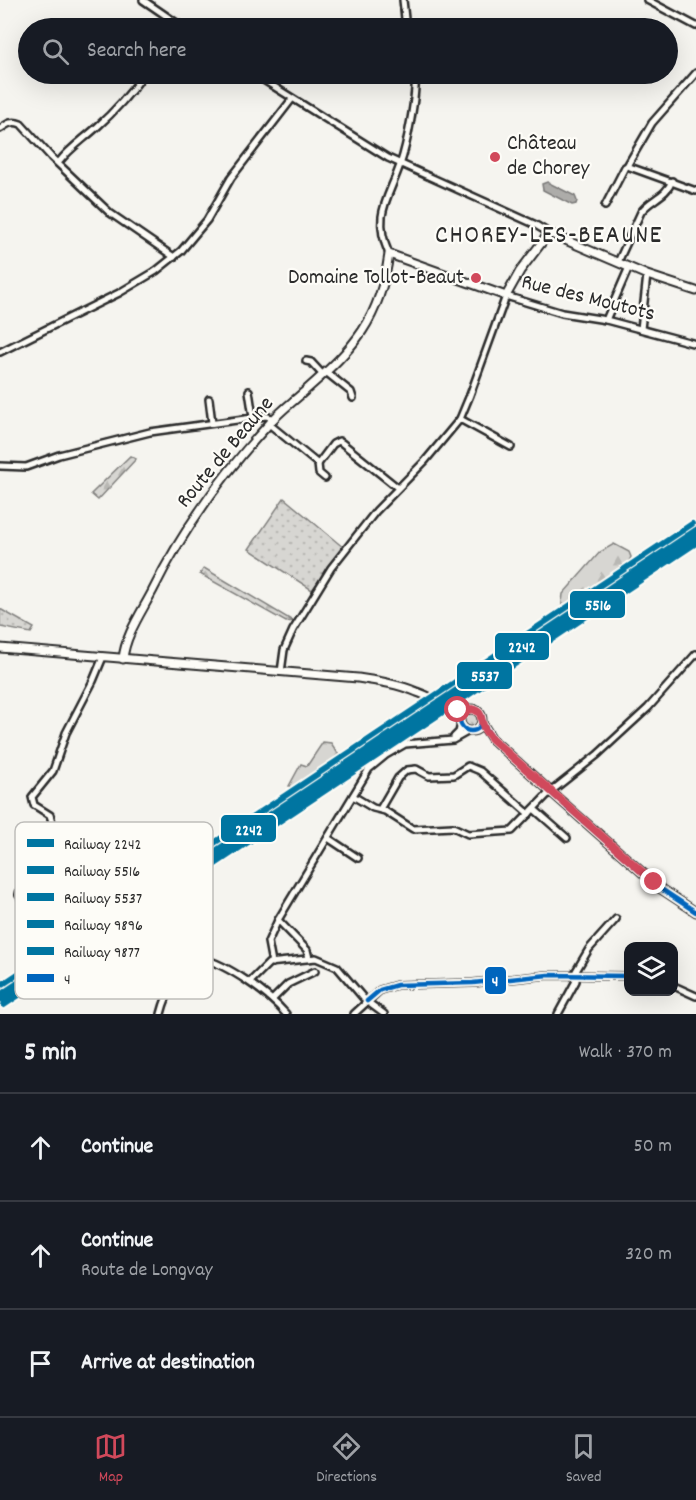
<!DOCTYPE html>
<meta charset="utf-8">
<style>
:root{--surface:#171b24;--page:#20242c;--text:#f1f3f6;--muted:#9ea1a6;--line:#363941;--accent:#d1495b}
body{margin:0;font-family:Dekko,sans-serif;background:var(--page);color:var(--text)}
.controls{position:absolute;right:18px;bottom:18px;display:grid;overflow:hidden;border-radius:12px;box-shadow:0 6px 24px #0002}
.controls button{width:54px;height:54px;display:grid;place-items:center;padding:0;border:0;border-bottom:2px solid var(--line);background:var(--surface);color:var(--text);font:30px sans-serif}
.stop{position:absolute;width:18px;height:18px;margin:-14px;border:4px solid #d1495b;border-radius:50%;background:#fff}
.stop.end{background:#d1495b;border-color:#fff;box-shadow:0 2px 6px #0008}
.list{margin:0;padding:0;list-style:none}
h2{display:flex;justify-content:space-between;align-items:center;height:78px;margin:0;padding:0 24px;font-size:26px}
h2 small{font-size:20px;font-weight:400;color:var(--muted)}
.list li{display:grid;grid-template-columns:39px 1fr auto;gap:18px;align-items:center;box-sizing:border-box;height:108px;padding:0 24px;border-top:2px solid var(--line)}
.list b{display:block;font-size:22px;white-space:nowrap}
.list p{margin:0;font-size:20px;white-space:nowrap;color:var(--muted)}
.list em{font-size:20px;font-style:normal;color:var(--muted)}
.icon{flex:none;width:33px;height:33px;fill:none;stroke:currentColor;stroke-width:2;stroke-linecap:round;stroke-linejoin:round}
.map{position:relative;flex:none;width:696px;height:1014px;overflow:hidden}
.search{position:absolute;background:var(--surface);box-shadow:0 6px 24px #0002;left:18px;right:18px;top:18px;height:66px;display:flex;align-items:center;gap:15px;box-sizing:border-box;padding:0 21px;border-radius:33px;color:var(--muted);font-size:22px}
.sheet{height:402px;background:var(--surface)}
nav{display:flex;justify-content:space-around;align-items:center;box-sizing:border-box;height:84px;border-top:2px solid var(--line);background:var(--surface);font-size:16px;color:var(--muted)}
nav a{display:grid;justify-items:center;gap:3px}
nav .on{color:var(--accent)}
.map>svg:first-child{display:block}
.built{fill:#e6e5e0}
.grass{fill:url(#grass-dots);stroke:#81807e;stroke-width:1.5}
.forest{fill:url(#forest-firs);stroke:#81807e;stroke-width:1.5}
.water{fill:#adaca9;stroke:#797877;stroke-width:1.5}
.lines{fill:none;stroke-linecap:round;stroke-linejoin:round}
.minor-casing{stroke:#2b2b2b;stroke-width:10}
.tertiary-casing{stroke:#2b2b2b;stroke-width:11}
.minor{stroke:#fdfcf7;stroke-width:5}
.tertiary{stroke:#fdfcf7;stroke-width:7}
.bus-1-casing{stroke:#fdfcf7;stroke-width:9}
.bus-1{stroke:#0065bd;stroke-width:4.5}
.rail-1-casing{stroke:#fdfcf7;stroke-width:10}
.rail-2-casing{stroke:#fdfcf7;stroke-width:10}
.rail-3-casing{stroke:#fdfcf7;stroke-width:10}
.rail-4-casing{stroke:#fdfcf7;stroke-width:10}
.rail-5-casing{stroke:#fdfcf7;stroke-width:10}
.rail-1{stroke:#0075a1;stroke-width:6}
.rail-2{stroke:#0075a1;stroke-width:6}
.rail-3{stroke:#0075a1;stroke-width:6}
.rail-4{stroke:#0075a1;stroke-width:6}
.rail-5{stroke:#0075a1;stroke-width:6}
.route{stroke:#d1495b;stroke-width:8}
.poi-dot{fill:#d1495b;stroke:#fdfcf7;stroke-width:2}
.labels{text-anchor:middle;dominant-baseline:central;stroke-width:4.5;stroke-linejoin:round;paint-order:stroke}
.poi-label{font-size:22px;fill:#2b2b2b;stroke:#fdfcf7;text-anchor:start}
.street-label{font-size:22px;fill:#2b2b2b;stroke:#fdfcf7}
.quarter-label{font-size:26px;letter-spacing:1.5px;fill:#2b2b2b;stroke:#fdfcf7}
.key{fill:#fdfcf7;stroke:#bebdba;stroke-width:1.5}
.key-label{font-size:16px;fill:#2b2b2b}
.line-badge{stroke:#fdfcf7;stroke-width:2}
.badge-label{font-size:16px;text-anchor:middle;font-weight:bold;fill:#fff}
</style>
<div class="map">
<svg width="696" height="1014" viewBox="0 0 696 1014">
<defs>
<pattern id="grass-dots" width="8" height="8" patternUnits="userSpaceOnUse" patternTransform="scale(1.5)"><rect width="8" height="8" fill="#d7d6d2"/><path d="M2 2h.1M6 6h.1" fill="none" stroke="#b9b8b4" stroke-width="1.8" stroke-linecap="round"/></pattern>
<pattern id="forest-firs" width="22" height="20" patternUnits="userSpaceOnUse" patternTransform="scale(1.5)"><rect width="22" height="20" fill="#d7d6d2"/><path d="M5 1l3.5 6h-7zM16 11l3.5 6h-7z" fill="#b9b8b4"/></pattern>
</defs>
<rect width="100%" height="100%" fill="#f5f4ef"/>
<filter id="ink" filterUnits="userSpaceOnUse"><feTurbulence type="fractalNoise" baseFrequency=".0167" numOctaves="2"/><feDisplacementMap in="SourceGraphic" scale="12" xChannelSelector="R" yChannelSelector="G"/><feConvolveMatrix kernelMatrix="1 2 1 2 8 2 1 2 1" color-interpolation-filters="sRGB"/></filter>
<g filter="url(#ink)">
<g class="built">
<path d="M696,522V541L453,704L436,695Z"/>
<path d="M429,700L448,711L362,768L265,827L260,834L232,855L228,851L0,1007V990Z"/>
</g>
<g class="grass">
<path d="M284,498L344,548L312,590L249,549Z"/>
<path d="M0,609L34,628L31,633L0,627Z"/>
<circle cx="472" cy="720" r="9"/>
</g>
<g class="forest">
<path d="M130,456L136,459L98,500L91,494Z"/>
<path d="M614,544L629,552L631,557L625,568L561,611L563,594L600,552Z"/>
<path d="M204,568L293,621L286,622L200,574Z"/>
<path d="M323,742L331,743L339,755L292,788L289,786L301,764L307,766Z"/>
</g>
<path class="water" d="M547,182L575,196L577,201L576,204L572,205L543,190L542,184Z"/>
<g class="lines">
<defs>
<g id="minor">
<path d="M143,0L184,28"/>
<path d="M403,0L406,28"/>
<path d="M647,0L696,26"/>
<path d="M254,74L388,158L534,224L549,233"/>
<path d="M0,129C7,124 12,120 21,124L51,157L110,213L174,257"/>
<path d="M59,162C70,148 84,139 97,127C115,111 130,94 144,74"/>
<path d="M627,166L696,191"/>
<path d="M605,206L625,167L627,166L652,123L696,73"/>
<path d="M389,254C372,215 388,200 400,165C407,145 417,94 415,74"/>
<path d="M618,262L641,212C650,199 666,197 672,181"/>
<path d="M606,320L629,267"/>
<path d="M641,329L647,275"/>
<path d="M0,352L119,293L156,271L181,251L207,220L231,178L292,99"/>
<path d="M306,361L311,362L323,375"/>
<path d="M326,372L351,392L353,398"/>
<path d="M249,391L253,417"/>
<path d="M209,399L212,423"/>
<path d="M460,419L511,447"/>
<path d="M269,424L318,464L333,444L339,441L342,443L398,488"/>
<path d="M318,464L319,473L325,478"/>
<path d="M0,466L26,467L59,455L150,432L266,416L274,419"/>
<path d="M103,657L93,681L66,733L53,771L32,797L34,805L50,815C60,839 22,872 19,895C30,917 87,927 108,915"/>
<path d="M281,672L284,650L293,630L331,568L376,511L425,461L460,419L470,395L506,296L562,313L606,320L696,344"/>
<path d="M454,737L459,732L461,724"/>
<path d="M353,796L373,808L385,811L413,829L453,827L468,834L512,831L549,793L597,755L648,708L696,654"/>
<path d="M380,809L398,778L407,770L416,769L429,776L454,775L468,766L480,771L529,814"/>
<path d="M534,809L567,838"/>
<path d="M328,838L358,858"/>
<path d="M278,920L307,950L309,958"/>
<path d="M272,963L268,942L278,920L369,769L386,755L405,744L453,740L469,731"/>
<path d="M250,982L269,963L316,958L337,967L365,1000L384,1014"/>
<path d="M674,986L696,996"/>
<path d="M273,999L288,984L315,971"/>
<path d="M161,1014C166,994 180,965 201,958C228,965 268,993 286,1014"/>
<path d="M354,1014L380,990L397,985L473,983L548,975L628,976"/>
<path d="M558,1014L576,981V971L589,949L616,919"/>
</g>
<g id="tertiary">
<path d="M0,648L358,678C378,681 398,684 417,692C434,698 447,708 465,711"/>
<path d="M123,659C125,636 141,613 152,592C182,531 223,474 269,424C280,411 294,401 306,390C355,347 380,320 389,254L506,296L520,271L549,233L647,275L696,291"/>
<circle cx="471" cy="720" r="11"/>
<path d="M482,723L492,739L551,792L661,889L696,912"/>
</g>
</defs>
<use href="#minor" class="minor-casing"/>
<use href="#tertiary" class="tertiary-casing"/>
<use href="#minor" class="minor"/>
<use href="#tertiary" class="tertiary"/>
<defs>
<g id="bus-1">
<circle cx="471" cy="720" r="11"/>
<path d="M482,723L492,739L551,792L661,889L696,912"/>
<path d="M367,1001L380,990L397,985L473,983L548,975L628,976"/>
</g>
</defs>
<use href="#bus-1" class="bus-1-casing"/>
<use href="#bus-1" class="bus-1"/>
<defs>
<path id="rail-1" d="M0,995L696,530"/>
<path id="rail-2" d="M4,1001L696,539"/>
<path id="rail-3" d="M0,999L696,534"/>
<path id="rail-4" d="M0,986L692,524"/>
<path id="rail-5" d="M4,1005L696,543"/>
</defs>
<use href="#rail-1" class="rail-1-casing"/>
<use href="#rail-2" class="rail-2-casing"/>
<use href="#rail-3" class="rail-3-casing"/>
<use href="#rail-4" class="rail-4-casing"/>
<use href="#rail-5" class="rail-5-casing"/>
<use href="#rail-1" class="rail-1"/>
<use href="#rail-2" class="rail-2"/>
<use href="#rail-3" class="rail-3"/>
<use href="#rail-4" class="rail-4"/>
<use href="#rail-5" class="rail-5"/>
</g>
</g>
<g class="lines" filter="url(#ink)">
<path class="route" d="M458,710L465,711L472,709C483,712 480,717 483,725C484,731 489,735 492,739L654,882"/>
</g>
<g class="poi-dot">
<circle cx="495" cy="157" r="6"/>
<circle cx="476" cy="278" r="6"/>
</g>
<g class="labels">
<g class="poi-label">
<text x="507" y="144">Château<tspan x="507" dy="25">de Chorey</tspan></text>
<text x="464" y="278" text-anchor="end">Domaine Tollot-Beaut</text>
</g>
<g class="street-label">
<text transform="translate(588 299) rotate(14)">Rue des Moutots</text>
<text transform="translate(226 453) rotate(-50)">Route de Beaune</text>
</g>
<g class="quarter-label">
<text x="549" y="236">CHOREY-LES-BEAUNE</text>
</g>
</g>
<rect x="15" y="822" width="198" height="177" rx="9" class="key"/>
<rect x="27" y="839" width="27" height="8" fill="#0075a1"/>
<rect x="27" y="866" width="27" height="8" fill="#0075a1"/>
<rect x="27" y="893" width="27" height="8" fill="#0075a1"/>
<rect x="27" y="920" width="27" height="8" fill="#0075a1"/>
<rect x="27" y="947" width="27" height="8" fill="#0075a1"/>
<rect x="27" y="974" width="27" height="8" fill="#0065bd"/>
<g class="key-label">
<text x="64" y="849">Railway 2242</text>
<text x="64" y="876">Railway 5516</text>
<text x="64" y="903">Railway 5537</text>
<text x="64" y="930">Railway 9896</text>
<text x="64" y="957">Railway 9877</text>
<text x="64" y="984">4</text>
</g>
<g class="line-badge">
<rect x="569" y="590" width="57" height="29" rx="6" fill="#0075a1"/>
<rect x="494" y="632" width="56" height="29" rx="6" fill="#0075a1"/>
<rect x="456" y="661" width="57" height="29" rx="6" fill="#0075a1"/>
<rect x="220" y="814" width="57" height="29" rx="6" fill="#0075a1"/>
<rect x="484" y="966" width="23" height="29" rx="6" fill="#0065bd"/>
</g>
<g class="badge-label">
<text x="598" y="610">5516</text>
<text x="522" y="652">2242</text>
<text x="485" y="681">5537</text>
<text x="249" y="835">2242</text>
<text x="495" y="986">4</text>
</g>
</svg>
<div class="controls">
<button><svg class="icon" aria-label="layers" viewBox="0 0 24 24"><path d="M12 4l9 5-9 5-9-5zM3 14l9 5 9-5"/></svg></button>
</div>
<div class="stop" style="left:458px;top:710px"></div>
<div class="stop end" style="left:654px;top:882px"></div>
<div class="search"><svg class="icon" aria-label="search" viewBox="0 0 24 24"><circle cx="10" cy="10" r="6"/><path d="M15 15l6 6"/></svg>Search here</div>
</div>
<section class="sheet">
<h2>5 min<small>Walk · 370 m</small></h2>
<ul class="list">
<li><svg class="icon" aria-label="ahead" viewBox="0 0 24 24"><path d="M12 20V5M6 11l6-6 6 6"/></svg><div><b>Continue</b></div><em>50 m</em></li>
<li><svg class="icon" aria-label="ahead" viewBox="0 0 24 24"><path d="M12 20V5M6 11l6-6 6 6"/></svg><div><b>Continue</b><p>Route de Longvay</p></div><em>320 m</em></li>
<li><svg class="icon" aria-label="arrive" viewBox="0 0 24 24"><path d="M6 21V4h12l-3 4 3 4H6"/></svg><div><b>Arrive at destination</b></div></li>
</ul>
</section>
<nav>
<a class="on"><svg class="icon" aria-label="map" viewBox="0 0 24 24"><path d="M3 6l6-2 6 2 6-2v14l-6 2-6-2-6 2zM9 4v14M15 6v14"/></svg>Map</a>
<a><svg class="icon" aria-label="directions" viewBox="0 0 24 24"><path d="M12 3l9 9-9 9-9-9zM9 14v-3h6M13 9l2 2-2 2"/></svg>Directions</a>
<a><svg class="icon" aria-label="saved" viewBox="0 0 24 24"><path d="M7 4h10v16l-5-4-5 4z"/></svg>Saved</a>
</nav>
